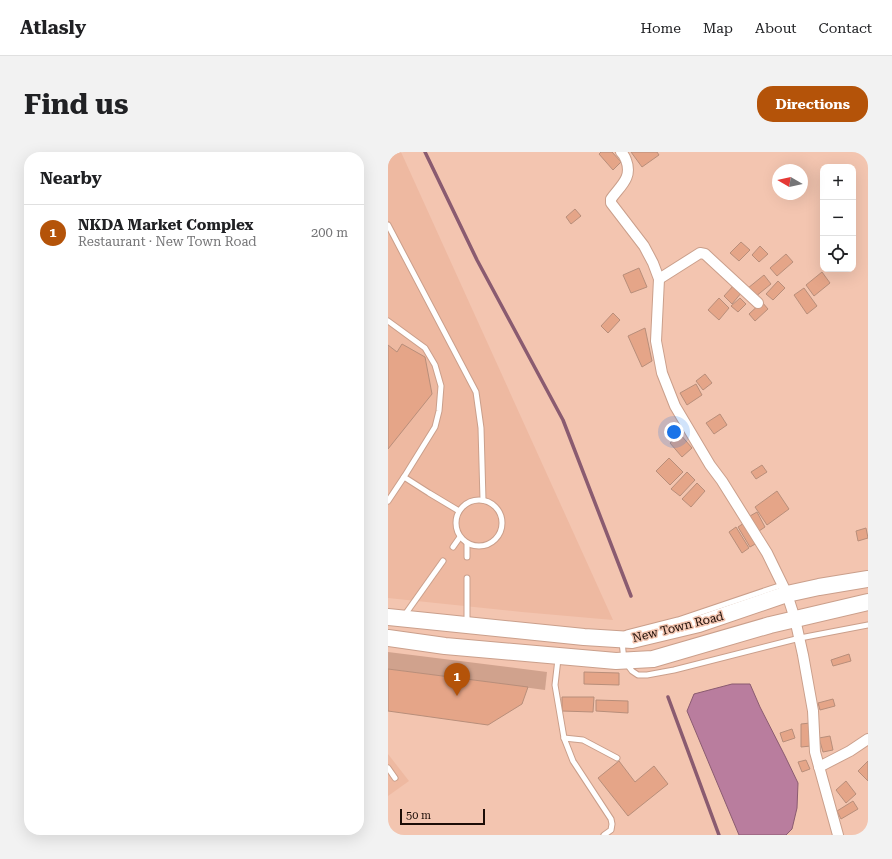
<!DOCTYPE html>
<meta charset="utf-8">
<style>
:root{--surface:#fff;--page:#f2f2f2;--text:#202124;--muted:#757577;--line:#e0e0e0;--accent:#b45309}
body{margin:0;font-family:"Roboto Serif",serif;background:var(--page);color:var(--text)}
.controls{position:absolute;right:12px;top:12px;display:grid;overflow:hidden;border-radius:8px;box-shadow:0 4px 16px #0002}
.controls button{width:36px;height:36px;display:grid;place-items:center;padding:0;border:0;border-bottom:1px solid var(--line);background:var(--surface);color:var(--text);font:20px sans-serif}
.compass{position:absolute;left:384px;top:12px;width:36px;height:36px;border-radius:50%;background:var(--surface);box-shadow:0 4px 16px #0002;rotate:279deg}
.scale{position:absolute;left:12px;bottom:10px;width:85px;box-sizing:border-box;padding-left:4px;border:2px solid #1b0c06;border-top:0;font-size:11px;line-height:14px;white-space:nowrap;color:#1b0c06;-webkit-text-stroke:3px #f3c5b0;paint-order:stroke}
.you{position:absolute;left:286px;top:280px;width:14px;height:14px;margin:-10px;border:3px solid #fff;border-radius:50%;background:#1a73e8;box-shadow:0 0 0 6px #1a73e833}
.badge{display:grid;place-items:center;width:26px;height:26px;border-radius:50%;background:var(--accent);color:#fff;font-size:13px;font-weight:700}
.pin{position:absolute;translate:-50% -33px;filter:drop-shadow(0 1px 2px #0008)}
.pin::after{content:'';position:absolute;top:21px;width:14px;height:12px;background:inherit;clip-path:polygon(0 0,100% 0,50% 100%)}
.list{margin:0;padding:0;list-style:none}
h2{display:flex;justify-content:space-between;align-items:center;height:52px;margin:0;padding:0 16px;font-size:17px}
h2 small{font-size:13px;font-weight:400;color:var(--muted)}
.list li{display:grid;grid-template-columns:26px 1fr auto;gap:12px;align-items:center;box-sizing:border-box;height:56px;padding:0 16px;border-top:1px solid var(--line)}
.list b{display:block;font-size:15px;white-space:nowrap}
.list p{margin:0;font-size:13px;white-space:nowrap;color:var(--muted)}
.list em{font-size:13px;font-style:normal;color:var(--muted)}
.icon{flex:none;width:22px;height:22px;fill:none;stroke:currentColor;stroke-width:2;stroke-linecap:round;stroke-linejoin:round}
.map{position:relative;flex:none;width:480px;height:683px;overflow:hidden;border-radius:16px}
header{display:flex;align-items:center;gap:24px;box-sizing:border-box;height:56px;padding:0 20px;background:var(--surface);border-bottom:1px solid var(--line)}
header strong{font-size:19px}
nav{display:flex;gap:22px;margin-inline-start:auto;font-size:14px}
.intro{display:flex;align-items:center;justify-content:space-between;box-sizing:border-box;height:96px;padding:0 24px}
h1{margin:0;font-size:28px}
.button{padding:10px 18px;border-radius:16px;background:var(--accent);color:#fff;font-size:14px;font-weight:700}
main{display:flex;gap:24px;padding:0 24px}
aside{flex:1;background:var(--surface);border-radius:16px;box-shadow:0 4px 16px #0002}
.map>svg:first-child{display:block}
.built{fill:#eeb9a1}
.green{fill:#d0a28d}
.water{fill:#b97d9e;stroke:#8a5b70}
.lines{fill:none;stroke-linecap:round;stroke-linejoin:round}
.stream{stroke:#8a5b70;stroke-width:3.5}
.building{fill:#e5a588;stroke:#b88e7a}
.service-casing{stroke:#ca9f8b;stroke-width:7}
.minor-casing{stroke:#ca9f8b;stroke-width:12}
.primary-casing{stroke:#ca9f8b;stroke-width:18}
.service{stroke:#fff;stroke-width:5}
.minor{stroke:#fff;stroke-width:10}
.primary{stroke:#fff;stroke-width:16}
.labels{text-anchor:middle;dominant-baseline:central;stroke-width:3;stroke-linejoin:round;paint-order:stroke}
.street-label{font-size:12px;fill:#1b0c06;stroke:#f3c5b0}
</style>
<header>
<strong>Atlasly</strong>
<nav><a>Home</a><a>Map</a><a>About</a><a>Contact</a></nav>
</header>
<div class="intro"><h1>Find us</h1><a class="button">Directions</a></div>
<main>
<aside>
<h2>Nearby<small></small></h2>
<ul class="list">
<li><span class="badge">1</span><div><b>NKDA Market Complex</b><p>Restaurant · New Town Road</p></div><em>200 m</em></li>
</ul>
</aside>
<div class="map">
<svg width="480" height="683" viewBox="0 0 480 683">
<rect width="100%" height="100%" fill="#f3c5b0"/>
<g class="built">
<path d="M0,0H13L225,468L134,460L0,446Z"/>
<path d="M0,602L21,629L0,644Z"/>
</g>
<path class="green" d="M0,500L159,520L157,538L0,517Z"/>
<path class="water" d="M344,532H362L372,555L397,604L410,631L409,656L404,677L398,683H351L299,559L306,542Z"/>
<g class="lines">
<g class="stream">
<path d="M37,0L89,108L175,268L243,444"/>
<path d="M280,545L331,683"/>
</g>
</g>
<g class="building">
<path d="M213,0H224L233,10L225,18L211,2Z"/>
<path d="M243,0H269L271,3L254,15Z"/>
<path d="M187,57L193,64L183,72L178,65Z"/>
<path d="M353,90L362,98L351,109L342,101Z"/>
<path d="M372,94L380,102L371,110L364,103Z"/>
<path d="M398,102L405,110L389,124L382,116Z"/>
<path d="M251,116L259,135L243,141L235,123Z"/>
<path d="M434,120L442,131L426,144L418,133Z"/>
<path d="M376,123L383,132L367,145L360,136Z"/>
<path d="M390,129L397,136L385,148L378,142Z"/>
<path d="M346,133L354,140L344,152L336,144Z"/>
<path d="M416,136L429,154L419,162L406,143Z"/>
<path d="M331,146L341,156L331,168L320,158Z"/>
<path d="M352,146L358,152L350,160L343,154Z"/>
<path d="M374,150L380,157L367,169L361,162Z"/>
<path d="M225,161L232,168L220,181L213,174Z"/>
<path d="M257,176L264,209L254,215L240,184Z"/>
<path d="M14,192L37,205L44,242L0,297V193L9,200Z"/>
<path d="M317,222L324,231L315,238L308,229Z"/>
<path d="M308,232L314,243L299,253L292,241Z"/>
<path d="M332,262L339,273L326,282L318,271Z"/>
<path d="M292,282L304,296L294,305L282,291Z"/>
<path d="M281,306L295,320L282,333L268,319Z"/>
<path d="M374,313L379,320L368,327L363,320Z"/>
<path d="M299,320L307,328L292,344L283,337Z"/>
<path d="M309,331L317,339L303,355L294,347Z"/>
<path d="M389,339L401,357L379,373L367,355Z"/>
<path d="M369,360L377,375L371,379L362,364Z"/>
<path d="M356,371L369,391L362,395L350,375Z"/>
<path d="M348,375L361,396L354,401L341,380Z"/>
<path d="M478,376L480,386L470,389L468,379Z"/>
<path d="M461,502L463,509L445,514L443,508Z"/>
<path d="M0,517L140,535L134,552L100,573L0,559Z"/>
<path d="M196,520L231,521V533L196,532Z"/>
<path d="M174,545H206L205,560L174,559Z"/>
<path d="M445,547L447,554L432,558L430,551Z"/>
<path d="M208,548L240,549V561L208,559Z"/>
<path d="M422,571L423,594L413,595V572Z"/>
<path d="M404,577L407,586L395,590L392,581Z"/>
<path d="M442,584L445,598L435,600L431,586Z"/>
<path d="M418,608L422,617L414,620L410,610Z"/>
<path d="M231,609L247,630L266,614L280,632L240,664L210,626Z"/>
<path d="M480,609V629L470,619Z"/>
<path d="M458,629L468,642L458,651L448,638Z"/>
<path d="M465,649L470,657L453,667L449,659Z"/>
</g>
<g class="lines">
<defs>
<g id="service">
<path d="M0,73L88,240L93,276L95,348"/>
<path d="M0,169L37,196L47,213L53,234L51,259L47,275L16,325L41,341L71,359"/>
<circle cx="91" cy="371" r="23"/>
<path d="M0,349L16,325"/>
<path d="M65,395L72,385"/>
<path d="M79,405V391"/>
<path d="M16,464L55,409"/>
<path d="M79,471V426"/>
<path d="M237,482L239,481L290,468L394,433"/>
<path d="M234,490L236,508L244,519L250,523H259L286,518L412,486L480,473"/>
<path d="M170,507L167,533L176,586L185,609L223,667L224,672L223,678L216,683"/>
<path d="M176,586L195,588L229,606"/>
<path d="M0,616L7,626"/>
</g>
<g id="minor">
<path d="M233,0C236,3 237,5 238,8C245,26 232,34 223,47V51L256,94L265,111L271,127L268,189L274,221L287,254L322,313L334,329L379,401L399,442L407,467L415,503L425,559L427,600L450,683"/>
<path d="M271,127L312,101L317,102L370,151"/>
<path d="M431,615L462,599L480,587"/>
</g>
<g id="primary">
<path d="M0,465L196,485L244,488L311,472L399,442L431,435L480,427"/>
<path d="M0,486L57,494L228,509L265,507L382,473L480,450"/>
</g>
</defs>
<use href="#service" class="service-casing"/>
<use href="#minor" class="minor-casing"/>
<use href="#primary" class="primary-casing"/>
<use href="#service" class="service"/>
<use href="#minor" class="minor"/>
<use href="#primary" class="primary"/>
</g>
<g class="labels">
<g class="street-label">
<text transform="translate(290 475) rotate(-14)">New Town Road</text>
</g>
</g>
</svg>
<div class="controls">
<button>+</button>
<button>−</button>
<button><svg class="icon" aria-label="locate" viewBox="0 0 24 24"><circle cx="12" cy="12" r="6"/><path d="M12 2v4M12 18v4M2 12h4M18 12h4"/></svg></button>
</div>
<svg class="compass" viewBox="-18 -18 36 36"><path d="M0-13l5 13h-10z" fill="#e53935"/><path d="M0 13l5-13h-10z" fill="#757577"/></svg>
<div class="scale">50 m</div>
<div class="you"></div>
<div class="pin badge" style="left:69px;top:544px">1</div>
</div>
</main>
